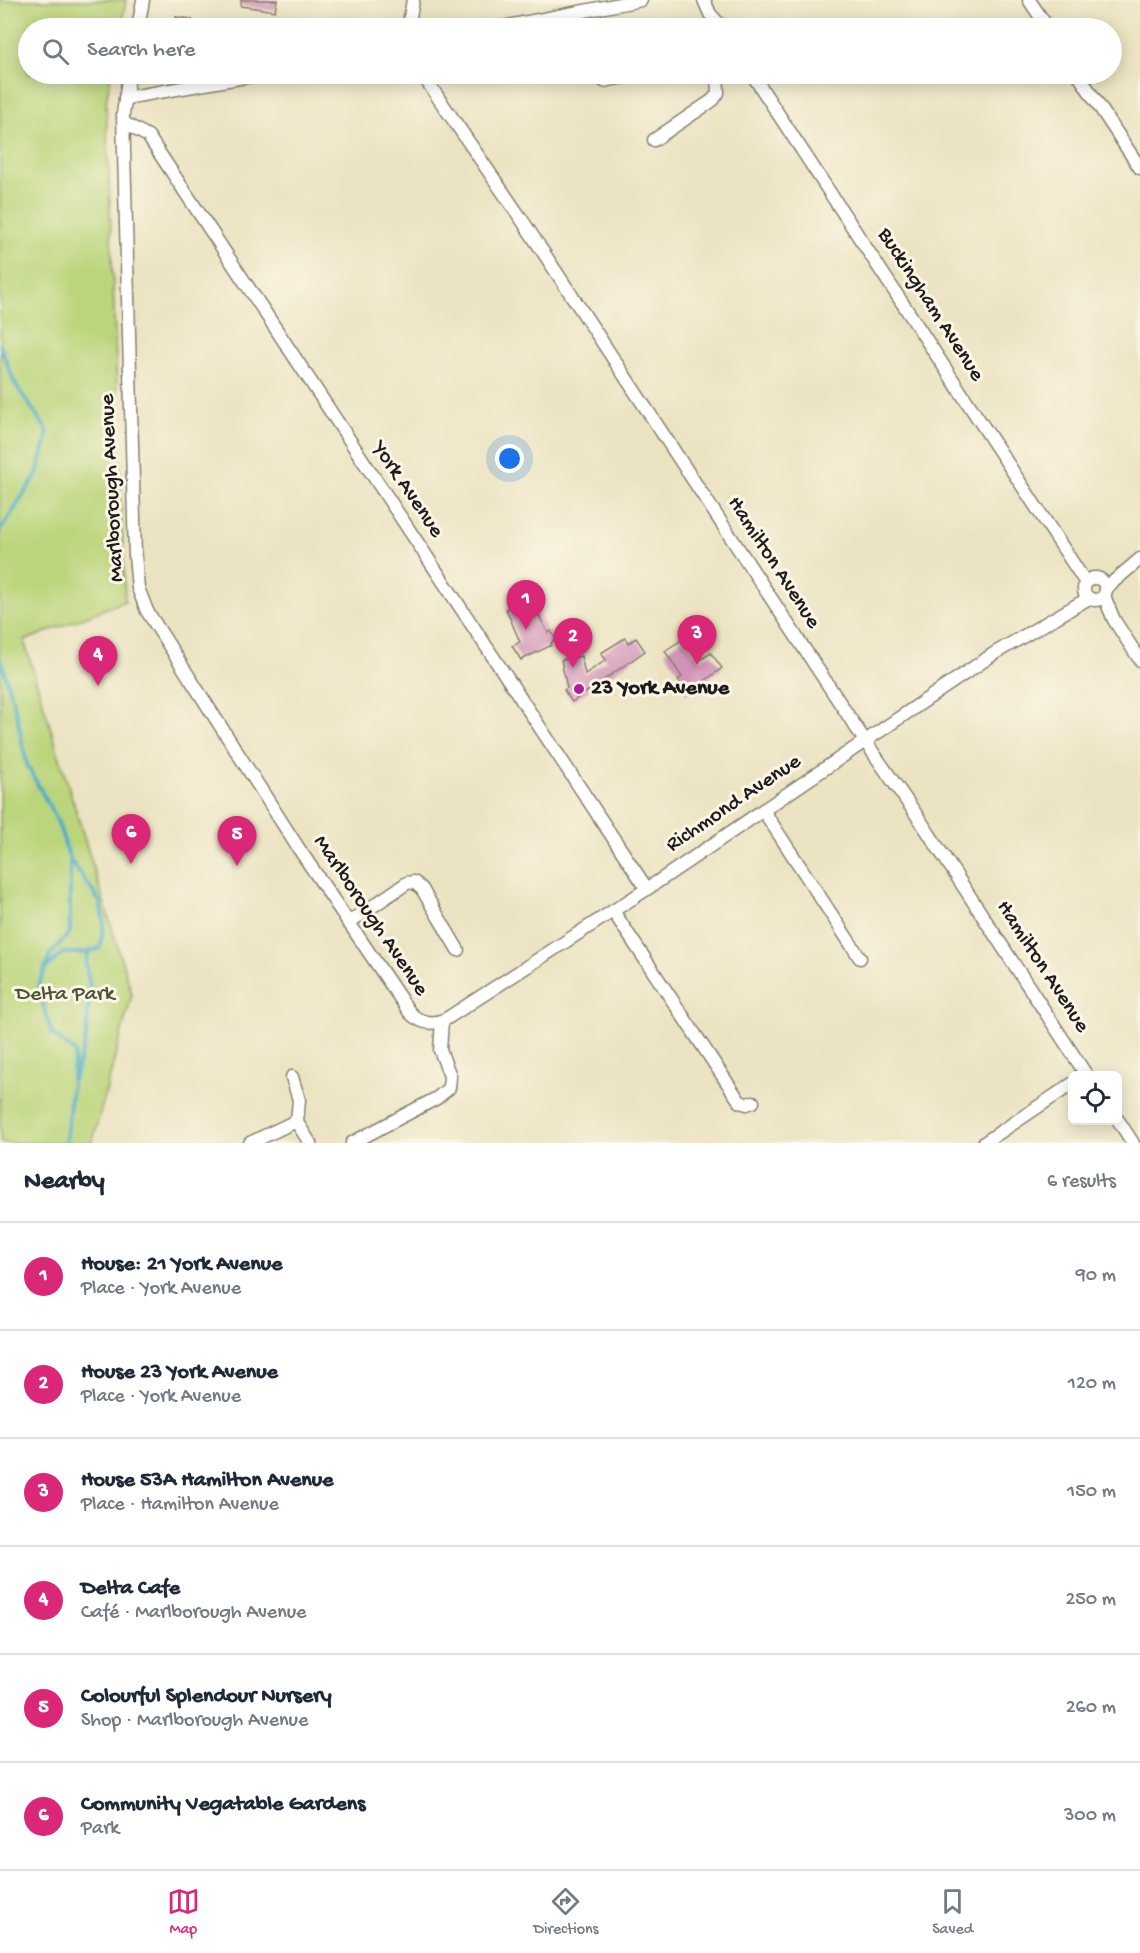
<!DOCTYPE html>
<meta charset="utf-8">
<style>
:root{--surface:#fff;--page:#f6f6f7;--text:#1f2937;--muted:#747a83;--line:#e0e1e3;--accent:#db2777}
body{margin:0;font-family:"Gochi Hand",sans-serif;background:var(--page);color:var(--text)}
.controls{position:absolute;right:18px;bottom:18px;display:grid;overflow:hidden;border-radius:9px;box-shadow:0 3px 15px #0003}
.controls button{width:54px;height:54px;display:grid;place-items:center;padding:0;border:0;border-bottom:2px solid var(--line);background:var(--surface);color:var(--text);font:30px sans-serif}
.you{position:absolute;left:510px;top:459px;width:21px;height:21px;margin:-15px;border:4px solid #fff;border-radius:50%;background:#1a73e8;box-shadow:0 0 0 9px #1a73e833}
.badge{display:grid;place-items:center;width:39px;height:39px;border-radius:50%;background:var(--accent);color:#fff;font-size:20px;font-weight:700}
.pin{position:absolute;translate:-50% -50px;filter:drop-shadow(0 2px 3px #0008)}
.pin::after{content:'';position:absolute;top:32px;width:21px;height:18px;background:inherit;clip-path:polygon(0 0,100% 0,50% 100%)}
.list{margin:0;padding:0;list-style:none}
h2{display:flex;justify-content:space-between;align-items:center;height:78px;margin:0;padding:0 24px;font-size:26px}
h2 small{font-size:20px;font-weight:400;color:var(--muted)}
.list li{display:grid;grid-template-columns:39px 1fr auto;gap:18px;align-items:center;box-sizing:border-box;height:108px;padding:0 24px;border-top:2px solid var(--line)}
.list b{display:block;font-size:22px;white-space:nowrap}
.list p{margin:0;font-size:20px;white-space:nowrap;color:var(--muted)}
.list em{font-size:20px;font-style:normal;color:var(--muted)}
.icon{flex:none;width:33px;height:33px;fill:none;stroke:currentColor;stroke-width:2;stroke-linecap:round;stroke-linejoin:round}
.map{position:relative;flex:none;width:1140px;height:1143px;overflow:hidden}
.search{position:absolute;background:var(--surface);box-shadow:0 3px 15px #0003;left:18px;right:18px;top:18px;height:66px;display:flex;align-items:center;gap:15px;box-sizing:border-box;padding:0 21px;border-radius:33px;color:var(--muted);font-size:22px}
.sheet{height:726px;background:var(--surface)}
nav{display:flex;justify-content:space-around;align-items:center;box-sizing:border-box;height:84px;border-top:2px solid var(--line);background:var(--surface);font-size:16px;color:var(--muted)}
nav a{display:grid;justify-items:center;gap:3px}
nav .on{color:var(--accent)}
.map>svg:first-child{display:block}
.green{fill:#bbd57b;stroke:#6c784c;stroke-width:1.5}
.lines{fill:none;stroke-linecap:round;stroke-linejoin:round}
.stream{stroke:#46abc6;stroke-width:4}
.building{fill:#d293b9}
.minor-casing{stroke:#84806e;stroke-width:15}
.minor{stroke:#fff;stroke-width:12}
.poi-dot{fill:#b5179e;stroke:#fcf5e5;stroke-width:2}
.labels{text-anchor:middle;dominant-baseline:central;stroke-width:6;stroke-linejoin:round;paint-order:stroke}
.street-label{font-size:22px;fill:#1c1c1c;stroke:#fcf5e5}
.poi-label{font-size:22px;font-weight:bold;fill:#1c1c1c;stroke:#fcf5e5;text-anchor:start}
.park-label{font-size:22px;fill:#4c5438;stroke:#fcf5e5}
</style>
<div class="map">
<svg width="1140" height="1143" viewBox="0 0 1140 1143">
<rect width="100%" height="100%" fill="#fcf5e5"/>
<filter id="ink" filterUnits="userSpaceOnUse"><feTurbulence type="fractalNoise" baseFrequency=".0167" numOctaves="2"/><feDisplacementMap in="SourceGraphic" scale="12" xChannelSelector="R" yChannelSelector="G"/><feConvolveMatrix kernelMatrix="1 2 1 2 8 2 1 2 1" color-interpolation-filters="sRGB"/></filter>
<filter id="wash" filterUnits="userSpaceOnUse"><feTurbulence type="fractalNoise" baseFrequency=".008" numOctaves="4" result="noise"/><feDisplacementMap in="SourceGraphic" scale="24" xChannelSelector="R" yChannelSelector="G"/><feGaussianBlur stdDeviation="1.35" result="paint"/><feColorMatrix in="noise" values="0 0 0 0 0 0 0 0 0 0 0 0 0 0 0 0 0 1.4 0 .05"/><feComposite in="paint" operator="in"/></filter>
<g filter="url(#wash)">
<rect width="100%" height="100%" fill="#ebe3c1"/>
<path class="green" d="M0,0H126L121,28H28V74H111L106,102L125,601L24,641L132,994L92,1143H0Z"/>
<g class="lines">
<g class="stream">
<path d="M0,345L14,382L48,432L37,474L0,531"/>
<path d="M0,658L16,712L27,765L57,820L70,859V932L50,955L38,988L52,1034L75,1052L66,1143"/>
<path d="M45,969L63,953H84L100,948L104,924L100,902L72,862"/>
<path d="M74,1079L86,1039L90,988L86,963L89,951"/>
</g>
</g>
<g id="blocks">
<g class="building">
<path d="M241,0H277L275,11L241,6Z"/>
<path d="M176,17L192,19L193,28H174Z"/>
<path d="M530,598L548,633L551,631L556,640L551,643L552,645L521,660L512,646L520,642L506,609L522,599L524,602Z"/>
<path d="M625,638L628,643L636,638L645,651L572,702L564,690L567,688L561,660L581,656L585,674L606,660L601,653Z"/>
<path d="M683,639L700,660L711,653L722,668L687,694L678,680L682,677L665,651Z"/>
</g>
</g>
</g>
<g filter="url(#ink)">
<use href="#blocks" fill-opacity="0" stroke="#84806e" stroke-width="1.5"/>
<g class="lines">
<defs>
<g id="minor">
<path d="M704,0L710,14L723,28"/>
<path d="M1029,0L1048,28"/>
<path d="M138,28L143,0"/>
<path d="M408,28L413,0"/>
<path d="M497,28L641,0"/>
<path d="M129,74L123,114L135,555L138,588L147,611L297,846L410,1013C421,1024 433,1025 446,1019L647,889L995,653L1089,598"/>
<path d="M422,74L520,217L865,741L920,820L1087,1076"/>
<path d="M594,74L604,81L639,74"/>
<path d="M752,74L1086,583"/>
<path d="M1078,74L1140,168"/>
<path d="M125,98L263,74"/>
<path d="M124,123L148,136L647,889"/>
<path d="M654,140L713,100L718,93L717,74"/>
<circle cx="1095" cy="589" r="11"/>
<path d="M1106,588L1140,559"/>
<path d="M1104,596L1114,620L1140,660"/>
<path d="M763,810L860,958"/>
<path d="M613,911L740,1102L747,1104L753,1102"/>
<path d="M348,923L407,883L414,882L422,889L458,950"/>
<path d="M292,1077L299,1100L297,1121"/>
<path d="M1118,1120L1133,1143"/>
<path d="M250,1143L296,1121L310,1143"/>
<path d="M352,1143L437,1098L449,1088L450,1076L440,1050L442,1021"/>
<path d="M984,1143L1072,1084"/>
</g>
</defs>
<use href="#minor" class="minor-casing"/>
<use href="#minor" class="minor"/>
</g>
</g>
<circle class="poi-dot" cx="579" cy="689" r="6"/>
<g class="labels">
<g class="street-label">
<text transform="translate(930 305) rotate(57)">Buckingham Avenue</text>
<text transform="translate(113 488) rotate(-93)">Marlborough Avenue</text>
<text transform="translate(407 490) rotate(56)">York Avenue</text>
<text transform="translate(773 563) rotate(57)">Hamilton Avenue</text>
<text transform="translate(734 804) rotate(-34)">Richmond Avenue</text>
<text transform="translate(370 916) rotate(56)">Marlborough Avenue</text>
<text transform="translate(1042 967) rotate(57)">Hamilton Avenue</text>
</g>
<g class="poi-label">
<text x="591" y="689">23 York Avenue</text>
</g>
<g class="park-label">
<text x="65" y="995">Delta Park</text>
</g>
</g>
</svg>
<div class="controls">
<button><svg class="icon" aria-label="locate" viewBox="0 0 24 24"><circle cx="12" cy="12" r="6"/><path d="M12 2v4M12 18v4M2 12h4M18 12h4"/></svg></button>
</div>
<div class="you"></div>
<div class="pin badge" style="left:526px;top:630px">1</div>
<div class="pin badge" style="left:573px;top:668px">2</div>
<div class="pin badge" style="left:697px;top:665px">3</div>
<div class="pin badge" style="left:98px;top:686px">4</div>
<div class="pin badge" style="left:237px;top:866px">5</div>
<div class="pin badge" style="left:131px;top:864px">6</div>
<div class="search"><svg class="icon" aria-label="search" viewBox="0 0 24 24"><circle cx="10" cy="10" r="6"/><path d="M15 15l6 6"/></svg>Search here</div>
</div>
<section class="sheet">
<h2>Nearby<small>6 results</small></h2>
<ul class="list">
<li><span class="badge">1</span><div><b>House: 21 York Avenue</b><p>Place · York Avenue</p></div><em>90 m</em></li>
<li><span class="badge">2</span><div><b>House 23 York Avenue</b><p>Place · York Avenue</p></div><em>120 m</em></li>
<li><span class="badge">3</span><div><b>House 53A Hamilton Avenue</b><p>Place · Hamilton Avenue</p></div><em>150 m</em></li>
<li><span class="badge">4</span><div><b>Delta Cafe</b><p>Café · Marlborough Avenue</p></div><em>250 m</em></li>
<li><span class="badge">5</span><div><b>Colourful Splendour Nursery</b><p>Shop · Marlborough Avenue</p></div><em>260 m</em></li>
<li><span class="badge">6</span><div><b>Community Vegatable Gardens</b><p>Park</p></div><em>300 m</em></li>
</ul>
</section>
<nav>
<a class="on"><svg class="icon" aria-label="map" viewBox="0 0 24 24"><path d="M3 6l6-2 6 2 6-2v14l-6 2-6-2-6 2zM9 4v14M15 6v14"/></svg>Map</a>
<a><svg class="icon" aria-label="directions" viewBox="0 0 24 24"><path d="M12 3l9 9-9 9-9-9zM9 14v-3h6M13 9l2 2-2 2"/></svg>Directions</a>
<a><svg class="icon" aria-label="saved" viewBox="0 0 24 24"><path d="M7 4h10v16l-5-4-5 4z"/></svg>Saved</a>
</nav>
